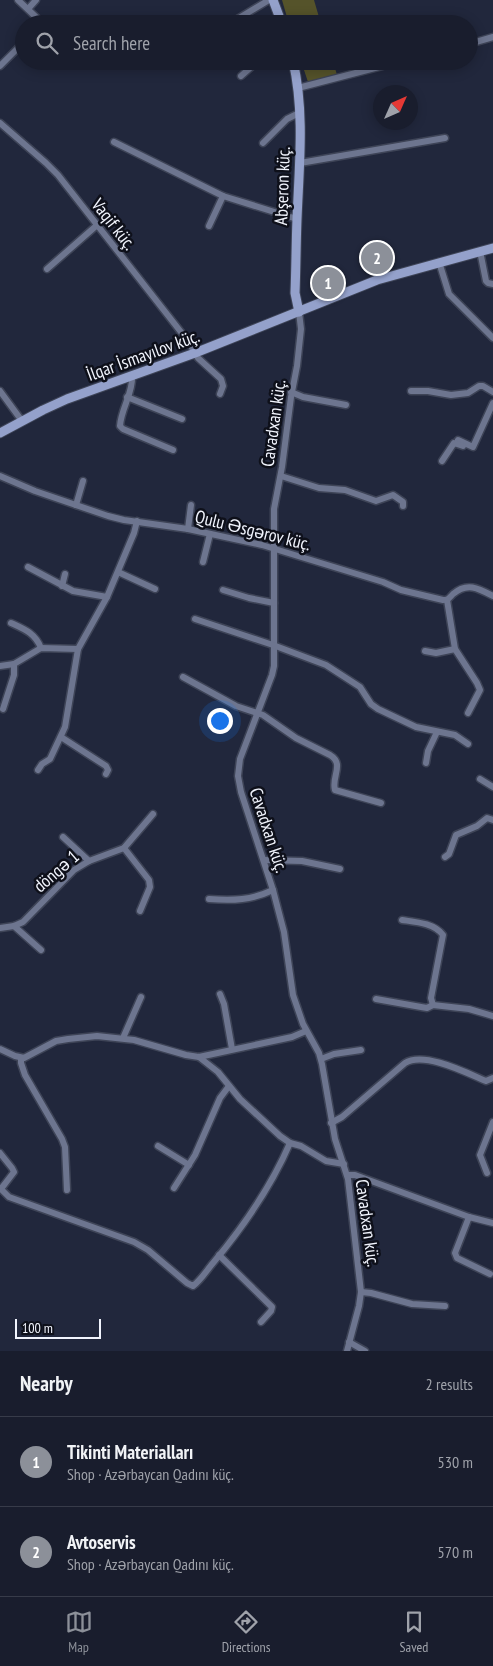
<!DOCTYPE html>
<meta charset="utf-8">
<style>
:root{--surface:#191d2d;--page:#222635;--text:#f1f3f6;--muted:#9fa2aa;--line:#373b49;--accent:#8c9099}
body{margin:0;font-family:"PT Sans Narrow",sans-serif;background:var(--page);color:var(--text)}
.compass{position:absolute;left:373px;top:85px;width:45px;height:45px;border-radius:50%;background:var(--surface);box-shadow:0 2px 12px #0003;rotate:45deg}
.scale{position:absolute;left:15px;bottom:12px;width:86px;box-sizing:border-box;padding-left:5px;border:2px solid #f1f4fd;border-top:0;font-size:14px;line-height:18px;white-space:nowrap;color:#f1f4fd;-webkit-text-stroke:4px #0e101a;paint-order:stroke}
.you{position:absolute;left:219px;top:720px;width:18px;height:18px;margin:-12px;border:4px solid #fff;border-radius:50%;background:#1a73e8;box-shadow:0 0 0 8px #1a73e833}
.badge{display:grid;place-items:center;width:32px;height:32px;border-radius:50%;background:var(--accent);color:#fff;font-size:16px;font-weight:700}
.pin{position:absolute;translate:-50% -50%;border:2px solid #fff;box-shadow:0 1px 5px #0006}
.list{margin:0;padding:0;list-style:none}
h2{display:flex;justify-content:space-between;align-items:center;height:65px;margin:0;padding:0 20px;font-size:21px}
h2 small{font-size:16px;font-weight:400;color:var(--muted)}
.list li{display:grid;grid-template-columns:32px 1fr auto;gap:15px;align-items:center;box-sizing:border-box;height:90px;padding:0 20px;border-top:1px solid var(--line)}
.list b{display:block;font-size:19px;white-space:nowrap}
.list p{margin:0;font-size:16px;white-space:nowrap;color:var(--muted)}
.list em{font-size:16px;font-style:normal;color:var(--muted)}
.icon{flex:none;width:28px;height:28px;fill:none;stroke:currentColor;stroke-width:2;stroke-linecap:round;stroke-linejoin:round}
.map{position:relative;flex:none;width:493px;height:1351px;overflow:hidden}
.search{position:absolute;background:var(--surface);box-shadow:0 2px 12px #0003;left:15px;right:15px;top:15px;height:55px;display:flex;align-items:center;gap:12px;box-sizing:border-box;padding:0 18px;border-radius:28px;color:var(--muted);font-size:19px}
.sheet{height:245px;background:var(--surface)}
nav{display:flex;justify-content:space-around;align-items:center;box-sizing:border-box;height:70px;border-top:1px solid var(--line);background:var(--surface);font-size:14px;color:var(--muted)}
nav a{display:grid;justify-items:center;gap:2px}
nav .on{color:var(--accent)}
.map>svg:first-child{display:block}
.green{fill:#55532a}
.lines{fill:none;stroke-linecap:round;stroke-linejoin:round}
.minor-casing{stroke:#3e4457;stroke-width:9}
.secondary-casing{stroke:#3e4457;stroke-width:11}
.minor{stroke:#6d758f;stroke-width:6}
.secondary{stroke:#94a1cb;stroke-width:9}
.labels{text-anchor:middle;dominant-baseline:central;stroke-width:5;stroke-linejoin:round;paint-order:stroke}
.street-label{font-size:18px;fill:#f1f4fd;stroke:#0e101a}
</style>
<div class="map">
<svg width="493" height="1351" viewBox="0 0 493 1351">
<rect width="100%" height="100%" fill="#21273c"/>
<g class="green">
<path d="M282,0H314L321,24H289Z"/>
<path d="M301,61H333L337,75L308,82Z"/>
</g>
<g class="lines">
<defs>
<g id="minor">
<path d="M18,0L37,18L39,24"/>
<path d="M28,9L36,0"/>
<path d="M229,24L269,0"/>
<path d="M469,44L493,37"/>
<path d="M0,66L24,42"/>
<path d="M241,76L258,61"/>
<path d="M298,88L402,61"/>
<path d="M0,123L46,163L58,175L188,341L198,358L221,379L223,386L220,394"/>
<path d="M114,142L223,196L297,219"/>
<path d="M263,143L287,119L299,113"/>
<path d="M300,163L445,138"/>
<path d="M209,226L223,196"/>
<path d="M480,251L486,281L488,283L493,284"/>
<path d="M439,262L449,294L493,338"/>
<path d="M47,269L96,226"/>
<path d="M299,312L301,329L297,366L291,397L282,467L274,509V666L272,675L240,759L238,776L241,792L273,890L284,932L293,995L303,1024L319,1053L322,1064L335,1139L348,1179L361,1292L359,1306L347,1351"/>
<path d="M132,377C133,393 121,409 120,426L123,429L173,450"/>
<path d="M0,391L22,421"/>
<path d="M411,391H428L451,395L468,393L479,386H483L493,392"/>
<path d="M291,392L303,397L346,405"/>
<path d="M127,397L182,419"/>
<path d="M458,440L473,447L493,403"/>
<path d="M442,461L454,443L463,446"/>
<path d="M0,476L35,491L108,516L124,520L188,529L262,545L383,582L401,590L443,600C449,600 449,598 453,594C467,582 478,588 493,596"/>
<path d="M281,476L319,488L345,490L376,501L393,495L403,502V506"/>
<path d="M76,505L83,481"/>
<path d="M188,529L191,505"/>
<path d="M203,562L210,534"/>
<path d="M28,567L73,591L107,597"/>
<path d="M118,572L155,589"/>
<path d="M62,586L65,574"/>
<path d="M223,590L249,598L274,603"/>
<path d="M447,600L455,649L477,683L480,690L468,713"/>
<path d="M195,619L273,645L326,665L360,687L371,704L378,709L416,727L455,735L468,744"/>
<path d="M11,623C24,629 35,633 41,648"/>
<path d="M425,651L436,653L455,649"/>
<path d="M0,666L14,664L41,648L78,649"/>
<path d="M183,677L236,706L263,715L296,738L330,755C345,764 331,777 335,790L381,803"/>
<path d="M3,709L14,675V664"/>
<path d="M61,737L106,766L108,770L106,774"/>
<path d="M426,763L428,751L437,732"/>
<path d="M38,770L42,764L50,759L65,727L78,649L107,597L134,533L137,521"/>
<path d="M480,779L493,787"/>
<path d="M63,837L89,861"/>
<path d="M124,848L149,880L150,887L140,911"/>
<path d="M445,857L449,854L456,835L477,826L487,818L493,820"/>
<path d="M264,860L302,861L340,869"/>
<path d="M209,899C233,901 252,900 273,890"/>
<path d="M402,920C416,922 434,923 443,935L431,998L433,1005L469,1009L493,1016"/>
<path d="M14,926L41,950"/>
<path d="M0,928L14,926L23,922L74,870L89,861L124,848L153,814"/>
<path d="M220,994L224,1004L232,1049"/>
<path d="M376,999L421,1007L427,1008L433,1005"/>
<path d="M123,1038L141,997"/>
<path d="M0,1049L15,1056L24,1058L56,1041L68,1039L97,1036L134,1040L186,1055L199,1057L292,1037L306,1031"/>
<path d="M199,1057L218,1072L240,1099L280,1136L290,1143L301,1146L326,1161L344,1164"/>
<path d="M21,1058V1063L25,1075L62,1139L65,1147L67,1190"/>
<path d="M321,1059L334,1054L361,1050"/>
<path d="M331,1123L342,1117L405,1063C424,1051 467,1073 486,1081L493,1078"/>
<path d="M158,1146L189,1165"/>
<path d="M0,1153L12,1168L14,1172L1,1189L9,1197L134,1242L148,1250L187,1283L193,1286C201,1280 207,1270 213,1263C244,1226 271,1187 290,1143"/>
<path d="M487,1173L480,1155L493,1122"/>
<path d="M347,1175H355L469,1217L493,1223"/>
<path d="M174,1188L195,1155L220,1098L229,1086"/>
<path d="M469,1217L455,1253L457,1258L490,1274"/>
<path d="M219,1255L272,1307L271,1311L261,1322"/>
<path d="M361,1292L371,1293L412,1304L445,1306"/>
<path d="M349,1342L365,1351"/>
</g>
<g id="secondary">
<path d="M273,0L282,24"/>
<path d="M293,61C305,113 299,167 297,219C296,244 296,268 295,293L299,312"/>
<path d="M0,433L43,410L67,399L195,353L377,280L493,248"/>
</g>
</defs>
<use href="#minor" class="minor-casing"/>
<use href="#secondary" class="secondary-casing"/>
<use href="#minor" class="minor"/>
<use href="#secondary" class="secondary"/>
</g>
<g class="labels">
<g class="street-label">
<text transform="translate(282 186) rotate(-88)">Abşeron küç.</text>
<text transform="translate(114 224) rotate(52)">Vaqif küç.</text>
<text transform="translate(143 355) rotate(-20)">İlqar İsmayılov küç.</text>
<text transform="translate(273 423) rotate(-82)">Cavadxan küç.</text>
<text transform="translate(253 530) rotate(14)">Qulu Əsgərov küç.</text>
<text transform="translate(269 830) rotate(72)">Cavadxan küç.</text>
<text transform="translate(56 871) rotate(-41)">döngə 1</text>
<text transform="translate(368 1223) rotate(82)">Cavadxan küç.</text>
</g>
</g>
</svg>
<svg class="compass" viewBox="-18 -18 36 36"><path d="M0-13l5 13h-10z" fill="#e53935"/><path d="M0 13l5-13h-10z" fill="#9fa2aa"/></svg>
<div class="scale">100 m</div>
<div class="you"></div>
<div class="pin badge" style="left:328px;top:283px">1</div>
<div class="pin badge" style="left:377px;top:258px">2</div>
<div class="search"><svg class="icon" aria-label="search" viewBox="0 0 24 24"><circle cx="10" cy="10" r="6"/><path d="M15 15l6 6"/></svg>Search here</div>
</div>
<section class="sheet">
<h2>Nearby<small>2 results</small></h2>
<ul class="list">
<li><span class="badge">1</span><div><b>Tikinti Materialları</b><p>Shop · Azərbaycan Qadını küç.</p></div><em>530 m</em></li>
<li><span class="badge">2</span><div><b>Avtoservis</b><p>Shop · Azərbaycan Qadını küç.</p></div><em>570 m</em></li>
</ul>
</section>
<nav>
<a class="on"><svg class="icon" aria-label="map" viewBox="0 0 24 24"><path d="M3 6l6-2 6 2 6-2v14l-6 2-6-2-6 2zM9 4v14M15 6v14"/></svg>Map</a>
<a><svg class="icon" aria-label="directions" viewBox="0 0 24 24"><path d="M12 3l9 9-9 9-9-9zM9 14v-3h6M13 9l2 2-2 2"/></svg>Directions</a>
<a><svg class="icon" aria-label="saved" viewBox="0 0 24 24"><path d="M7 4h10v16l-5-4-5 4z"/></svg>Saved</a>
</nav>
